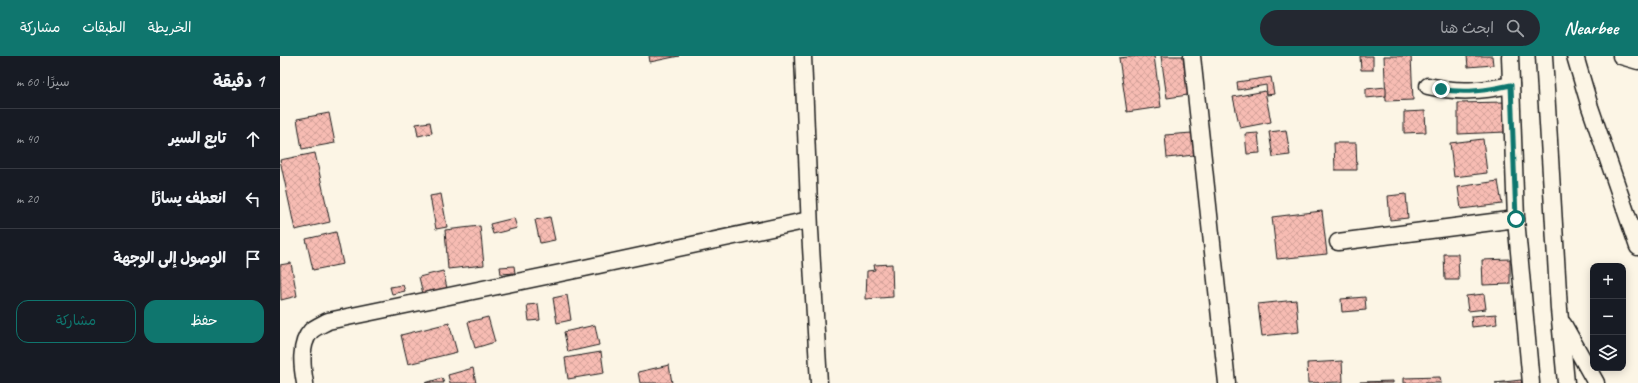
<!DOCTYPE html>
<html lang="ar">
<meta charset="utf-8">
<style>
:root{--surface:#171b24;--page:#242831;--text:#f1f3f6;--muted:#9ea1a6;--line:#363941;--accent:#0f766e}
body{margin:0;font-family:Caveat,"Playpen Sans Arabic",sans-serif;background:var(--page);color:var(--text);direction:rtl}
.controls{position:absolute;right:12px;bottom:12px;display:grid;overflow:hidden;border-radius:8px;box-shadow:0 2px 10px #0003}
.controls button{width:36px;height:36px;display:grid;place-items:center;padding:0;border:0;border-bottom:1px solid var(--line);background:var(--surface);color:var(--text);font:20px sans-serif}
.stop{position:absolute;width:12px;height:12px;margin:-9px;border:3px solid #0f766e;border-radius:50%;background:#fff}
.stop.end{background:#0f766e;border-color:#fff;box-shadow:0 1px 4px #0008}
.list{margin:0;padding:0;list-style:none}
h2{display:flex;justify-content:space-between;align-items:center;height:52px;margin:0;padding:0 16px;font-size:17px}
h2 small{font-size:13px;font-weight:400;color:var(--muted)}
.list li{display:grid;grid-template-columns:26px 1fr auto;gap:12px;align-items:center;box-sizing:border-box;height:60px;padding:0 16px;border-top:1px solid var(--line)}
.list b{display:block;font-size:15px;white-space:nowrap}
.list em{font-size:13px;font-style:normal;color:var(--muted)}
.actions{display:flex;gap:8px;padding:12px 16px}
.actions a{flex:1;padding:9px 0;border:1px solid var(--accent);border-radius:12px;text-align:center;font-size:14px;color:var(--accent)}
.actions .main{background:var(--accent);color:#fff}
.icon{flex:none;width:22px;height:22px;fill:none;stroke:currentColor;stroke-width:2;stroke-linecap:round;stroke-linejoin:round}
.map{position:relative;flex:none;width:1358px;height:327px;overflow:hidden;direction:ltr}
header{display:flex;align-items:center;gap:24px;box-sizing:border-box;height:56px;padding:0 20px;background:var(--accent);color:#fff}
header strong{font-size:19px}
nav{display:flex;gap:22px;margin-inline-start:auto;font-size:14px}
.search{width:280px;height:36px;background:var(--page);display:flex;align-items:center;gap:10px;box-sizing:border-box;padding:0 14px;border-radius:22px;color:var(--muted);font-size:15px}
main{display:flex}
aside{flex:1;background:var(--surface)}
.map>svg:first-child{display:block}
.building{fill:url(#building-cross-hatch);stroke:#1c1c1c}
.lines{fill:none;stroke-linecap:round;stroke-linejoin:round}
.street-casing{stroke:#1c1c1c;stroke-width:19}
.street{stroke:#fcf5e5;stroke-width:16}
.route{stroke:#0f766e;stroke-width:5}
</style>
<header>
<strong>Nearbee</strong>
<div class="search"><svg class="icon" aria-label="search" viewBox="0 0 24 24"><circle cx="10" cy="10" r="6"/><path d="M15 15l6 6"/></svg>ابحث هنا</div>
<nav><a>الخريطة</a><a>الطبقات</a><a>مشاركة</a></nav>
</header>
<main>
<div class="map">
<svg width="1358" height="327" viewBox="0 0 1358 327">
<defs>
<pattern id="building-cross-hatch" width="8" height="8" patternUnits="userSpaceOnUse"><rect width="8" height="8" fill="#f7bcb3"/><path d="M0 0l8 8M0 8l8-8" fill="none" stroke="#d3a199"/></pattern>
</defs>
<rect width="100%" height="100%" fill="#fcf5e5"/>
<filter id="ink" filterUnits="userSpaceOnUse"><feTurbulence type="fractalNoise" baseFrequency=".025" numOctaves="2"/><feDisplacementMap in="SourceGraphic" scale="8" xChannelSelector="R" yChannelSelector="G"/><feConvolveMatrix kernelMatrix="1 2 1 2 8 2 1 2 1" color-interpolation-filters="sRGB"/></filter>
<g filter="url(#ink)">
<g class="building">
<path d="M369,0H399L370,6Z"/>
<path d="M858,0H874L881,51L847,56L839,2Z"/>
<path d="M881,0H903L908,39L887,42Z"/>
<path d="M1080,0H1093V14H1081Z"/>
<path d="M1104,0H1131L1133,44L1106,45Z"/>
<path d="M1187,0H1212L1213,9L1188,11Z"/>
<path d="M991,21L994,38L987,39L986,29L958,34L957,26Z"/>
<path d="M1106,31V40L1086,42V33Z"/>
<path d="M985,35L991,66L960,72L953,41Z"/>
<path d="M1225,46L1226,76L1178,78V47Z"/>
<path d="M1145,55L1146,76L1124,77V56Z"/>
<path d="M49,57L55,87L22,93L17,63Z"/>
<path d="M150,66L152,77L138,80L136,68Z"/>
<path d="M1006,74L1010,99L993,101L989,76Z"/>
<path d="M912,77L914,99L887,102L885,79Z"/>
<path d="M978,77L980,97L967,98L965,78Z"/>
<path d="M1203,83L1207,117L1174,121L1170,87Z"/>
<path d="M1054,87H1076L1077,114H1055Z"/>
<path d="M35,97L50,166L15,174L0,104Z"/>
<path d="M1218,125L1222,148L1181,153L1178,131Z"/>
<path d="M161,138L167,171L156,173L150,140Z"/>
<path d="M1126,138L1128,162L1110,164L1108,140Z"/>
<path d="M1042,155L1047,198L997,203L992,161Z"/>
<path d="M270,161L275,184L260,187L255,164Z"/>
<path d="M234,162L237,172L213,178L210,168Z"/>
<path d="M200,170L204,209L168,213L165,174Z"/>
<path d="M56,176L63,208L33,214L26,183Z"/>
<path d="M1164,198H1178L1179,224H1165Z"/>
<path d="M1230,203V228L1203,229L1202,204Z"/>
<path d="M11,207L17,240L1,244L0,209Z"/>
<path d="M612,208L613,241L586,243L587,215L595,214L594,209Z"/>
<path d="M234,210L235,217L221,218L220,211Z"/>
<path d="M163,215L167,232L143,238L139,221Z"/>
<path d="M123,229L125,235L112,238L110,231Z"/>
<path d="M1204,238L1206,253L1188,255L1186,240Z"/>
<path d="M287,239L291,264L277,267L273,242Z"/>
<path d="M1085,241L1086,254L1062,256L1061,243Z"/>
<path d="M1016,244L1019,276L982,280L978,248Z"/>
<path d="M258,248L260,264L249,265L247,249Z"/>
<path d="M1216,258L1217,268L1192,271L1191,260Z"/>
<path d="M208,261L215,286L195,292L188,266Z"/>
<path d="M169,267L177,296L128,308L121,279Z"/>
<path d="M315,269L319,289L288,296L284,276Z"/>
<path d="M321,296L324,317L288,323L285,302Z"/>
<path d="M1062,305L1063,326L1028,327L1027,307Z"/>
<path d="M389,309L392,327H360L358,316Z"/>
<path d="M193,312L196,327H170L168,319Z"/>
<path d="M1160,321L1161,327H1124V322Z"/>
<path d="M162,322L164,327H145Z"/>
<path d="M1241,324L1242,327H1215Z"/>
<path d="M1113,325V327H1080V326Z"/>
</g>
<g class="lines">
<defs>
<g id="street">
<path d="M523,0L530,174L539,327"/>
<path d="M912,0L947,327"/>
<path d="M1230,0L1236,163L1251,327"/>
<path d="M1264,0L1279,253L1286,327"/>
<path d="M1295,0L1310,51L1358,191"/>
<path d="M1341,0L1358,5"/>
<path d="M1148,30C1178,37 1201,35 1231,29"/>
<path d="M1058,186L1236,163"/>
<path d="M1283,268L1316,327"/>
<path d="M25,327C22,311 19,288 31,275C35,271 43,268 48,265L300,213L529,164"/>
</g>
</defs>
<use href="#street" class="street-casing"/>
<use href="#street" class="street"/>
</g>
</g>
<g class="lines" filter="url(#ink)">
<path class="route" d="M1161,33C1184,38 1208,34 1231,29L1236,163"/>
</g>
</svg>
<div class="controls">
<button>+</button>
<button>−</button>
<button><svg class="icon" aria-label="layers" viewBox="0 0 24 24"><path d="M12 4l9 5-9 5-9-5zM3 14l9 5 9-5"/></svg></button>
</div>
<div class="stop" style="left:1236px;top:163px"></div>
<div class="stop end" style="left:1161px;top:33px"></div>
</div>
<aside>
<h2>1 دقيقة<small>سيرًا · 60 m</small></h2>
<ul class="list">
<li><svg class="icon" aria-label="ahead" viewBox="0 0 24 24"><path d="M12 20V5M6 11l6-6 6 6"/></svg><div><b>تابع السير</b></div><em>40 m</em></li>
<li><svg class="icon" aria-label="left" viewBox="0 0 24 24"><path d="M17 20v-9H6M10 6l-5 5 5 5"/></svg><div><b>انعطف يسارًا</b></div><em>20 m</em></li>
<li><svg class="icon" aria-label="arrive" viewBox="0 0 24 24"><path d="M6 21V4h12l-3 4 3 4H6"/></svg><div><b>الوصول إلى الوجهة</b></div></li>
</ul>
<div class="actions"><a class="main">حفظ</a><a>مشاركة</a></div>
</aside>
</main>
